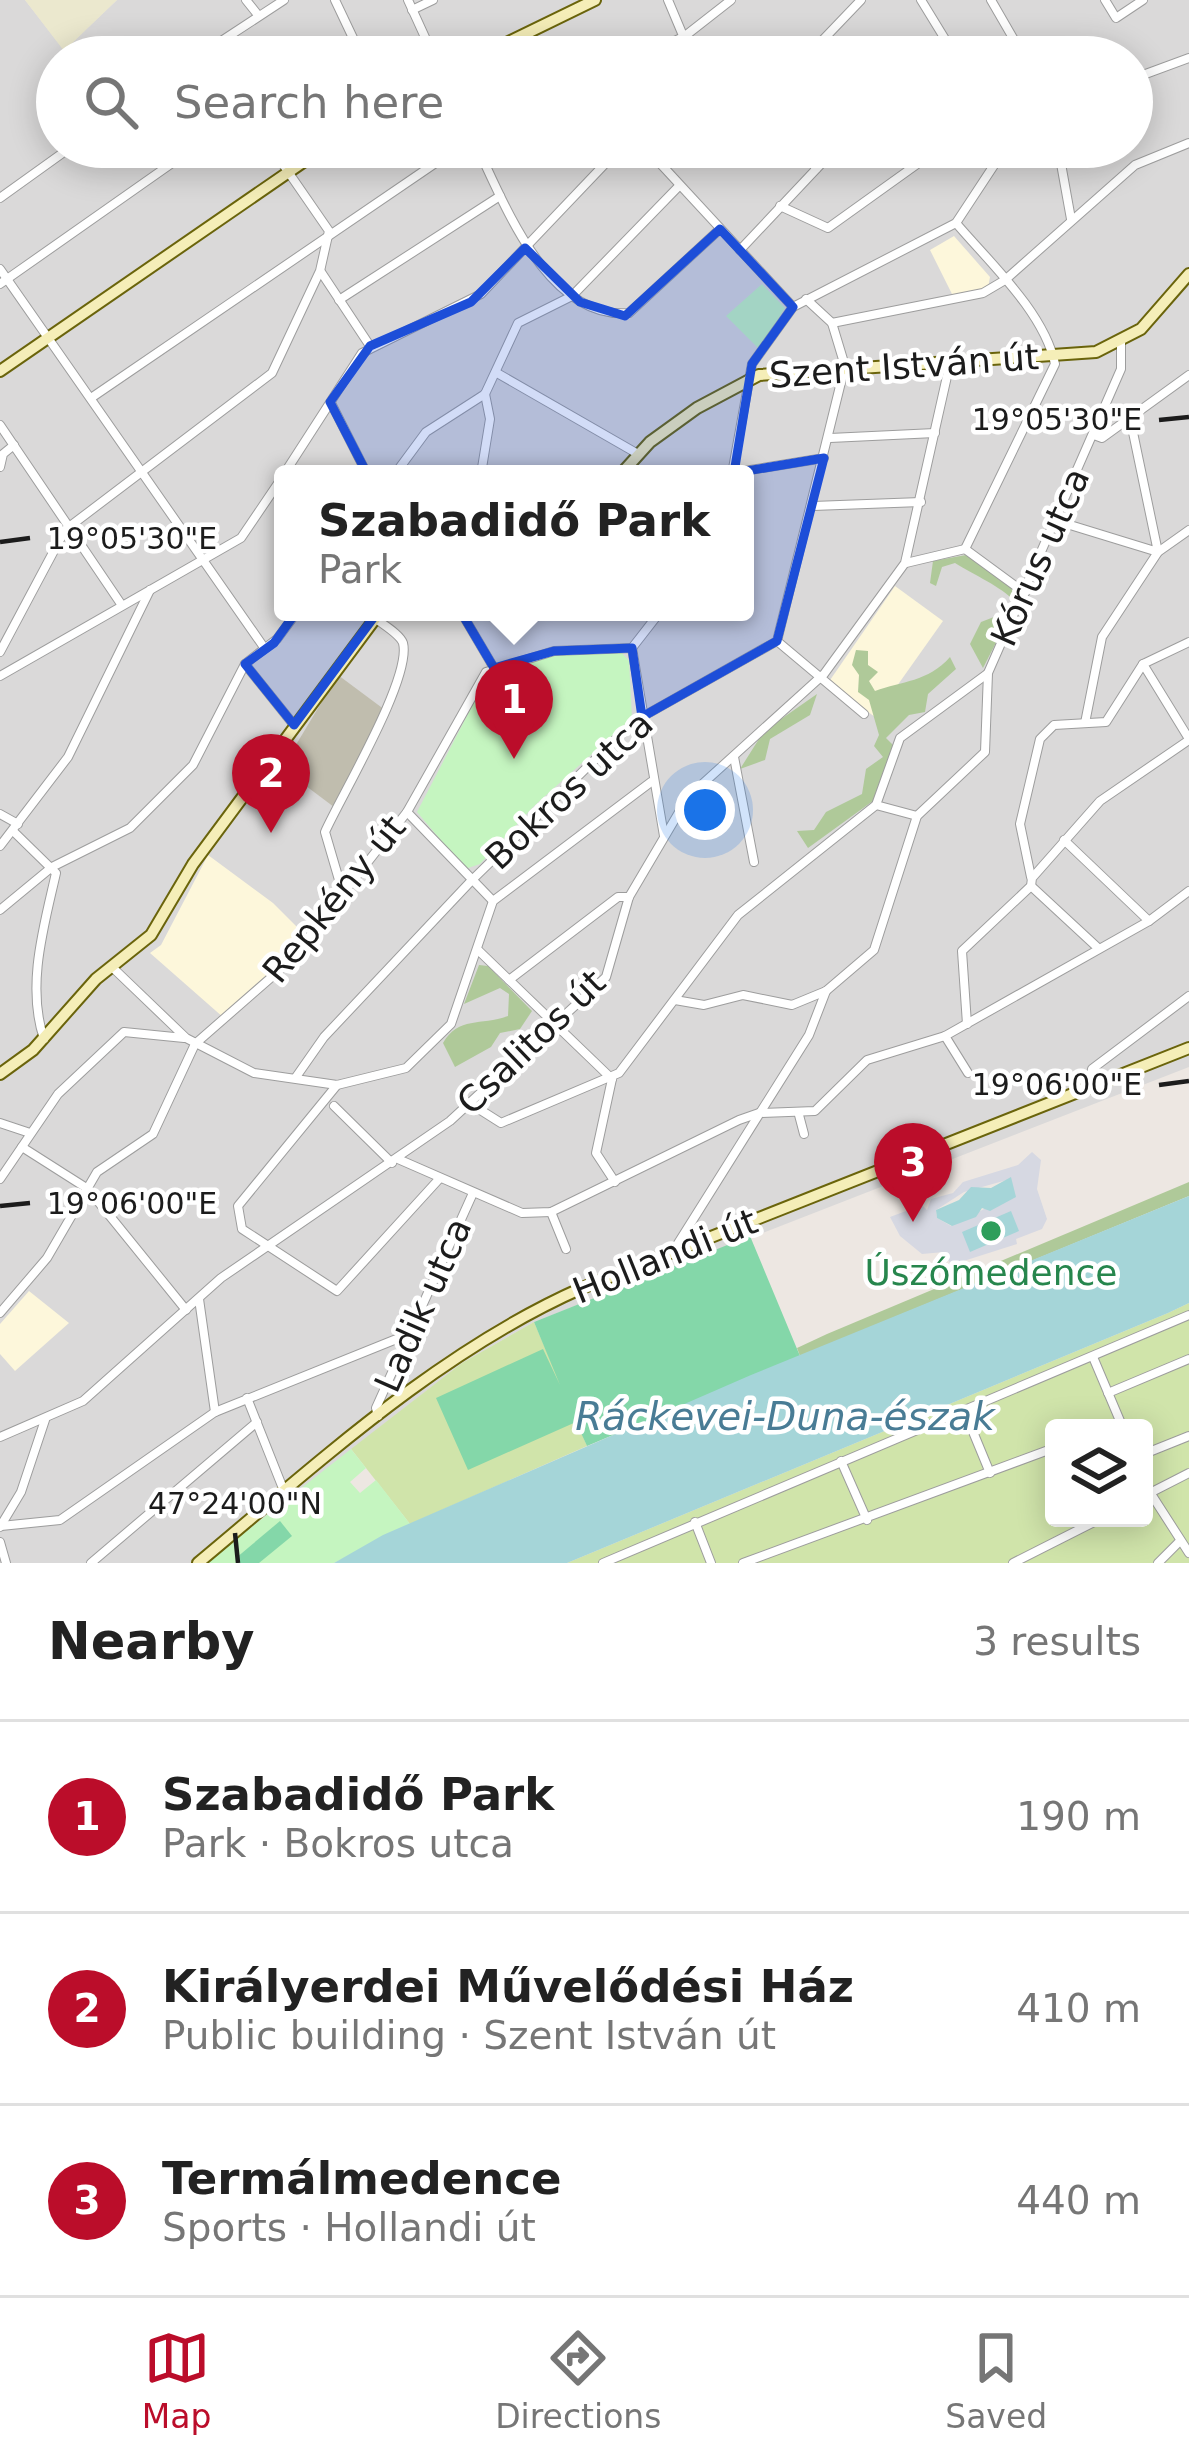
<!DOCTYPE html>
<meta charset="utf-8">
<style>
:root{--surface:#fff;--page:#f2f2f2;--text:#222;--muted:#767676;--line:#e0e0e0;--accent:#bb0d2a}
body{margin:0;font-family:"DejaVu Sans",sans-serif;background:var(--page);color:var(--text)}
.controls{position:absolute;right:36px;bottom:36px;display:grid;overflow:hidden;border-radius:12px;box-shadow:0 6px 30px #0003}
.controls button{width:108px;height:108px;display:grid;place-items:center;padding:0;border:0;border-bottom:3px solid var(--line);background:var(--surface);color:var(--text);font:60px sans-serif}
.you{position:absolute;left:705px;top:810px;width:42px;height:42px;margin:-30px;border:9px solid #fff;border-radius:50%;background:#1a73e8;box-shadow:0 0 0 18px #1a73e833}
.badge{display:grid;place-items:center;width:78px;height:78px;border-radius:50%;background:var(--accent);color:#fff;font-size:39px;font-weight:700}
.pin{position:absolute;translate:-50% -99px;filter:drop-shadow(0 3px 6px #0008)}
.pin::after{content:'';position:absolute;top:63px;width:42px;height:36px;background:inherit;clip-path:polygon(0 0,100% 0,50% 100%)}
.popup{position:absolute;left:274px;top:465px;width:480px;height:156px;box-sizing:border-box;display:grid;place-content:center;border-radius:12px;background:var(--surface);filter:drop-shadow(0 3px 9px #0005);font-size:39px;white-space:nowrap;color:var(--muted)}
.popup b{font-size:45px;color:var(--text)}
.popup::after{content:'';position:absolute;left:50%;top:100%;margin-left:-24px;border:24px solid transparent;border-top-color:var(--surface)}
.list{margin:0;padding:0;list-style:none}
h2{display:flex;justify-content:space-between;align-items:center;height:156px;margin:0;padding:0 48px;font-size:51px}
h2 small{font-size:39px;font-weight:400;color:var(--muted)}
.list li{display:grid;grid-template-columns:78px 1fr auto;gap:36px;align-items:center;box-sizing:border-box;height:192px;padding:0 48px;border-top:3px solid var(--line)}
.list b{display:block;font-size:45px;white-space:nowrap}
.list p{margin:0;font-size:39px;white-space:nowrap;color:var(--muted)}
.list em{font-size:39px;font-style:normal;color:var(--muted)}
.icon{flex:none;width:66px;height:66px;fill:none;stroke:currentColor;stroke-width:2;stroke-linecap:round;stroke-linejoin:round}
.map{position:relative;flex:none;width:1189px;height:1563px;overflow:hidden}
.search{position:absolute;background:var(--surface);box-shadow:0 6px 30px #0003;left:36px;right:36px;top:36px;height:132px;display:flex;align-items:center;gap:30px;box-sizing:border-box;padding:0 42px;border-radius:66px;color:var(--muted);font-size:45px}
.sheet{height:732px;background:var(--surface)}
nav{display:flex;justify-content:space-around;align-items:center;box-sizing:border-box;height:168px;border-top:3px solid var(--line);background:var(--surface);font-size:33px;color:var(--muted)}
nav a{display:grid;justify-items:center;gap:6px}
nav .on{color:var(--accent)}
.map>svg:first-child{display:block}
.residential{fill:#dad9d9;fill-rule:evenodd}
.education{fill:#fdf7db}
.construction{fill:#c0bdae}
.farmland{fill:#ebe8ce}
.grass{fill:#d0e4aa;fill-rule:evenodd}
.forest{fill:#afc999}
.park{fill:#c5f5c0}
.pitch{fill:#84d7a9}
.plaza{fill:#d6d8e2;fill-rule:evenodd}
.water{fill:#a5d5d8}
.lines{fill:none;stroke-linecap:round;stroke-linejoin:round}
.street-casing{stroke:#9d9d9d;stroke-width:10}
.secondary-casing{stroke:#6a640b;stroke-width:14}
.street{stroke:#fff;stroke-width:8}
.secondary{stroke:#f5eeb8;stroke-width:10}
.marked{fill:#1d4ed8;fill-opacity:0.2;stroke:#1d4ed8;stroke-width:9;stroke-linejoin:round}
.ticks{fill:none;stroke:#1c1c1c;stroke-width:4.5}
.leisure-dot{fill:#2e9e5b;stroke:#fff;stroke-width:4.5}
.labels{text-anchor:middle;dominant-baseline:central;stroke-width:9;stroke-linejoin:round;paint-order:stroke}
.street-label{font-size:36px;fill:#1c1c1c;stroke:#fff}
.leisure-label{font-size:36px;fill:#27864d;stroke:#fff}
.water-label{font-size:39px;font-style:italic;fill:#497c95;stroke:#fff}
.ticks-label{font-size:30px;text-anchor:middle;fill:#1c1c1c;stroke:#fff;stroke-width:9;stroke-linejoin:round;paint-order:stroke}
</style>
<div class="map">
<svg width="1189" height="1563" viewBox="0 0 1189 1563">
<rect width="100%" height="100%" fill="#ede7e2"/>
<path class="residential" d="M0,0H25L64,50L117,0H1189V1067L534,1322L462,1363L206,1563H0ZM57,57H1132V147H57ZM283,474H745V612H283Z"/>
<g class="education">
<path d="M954,236L990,277L988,288L953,296L930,250Z"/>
<path d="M895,586L943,621L875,717L828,683Z"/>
<path d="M208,855L273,903L306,936L286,962L224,1018L150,953L161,945Z"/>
<path d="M29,1291L69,1323L15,1371L0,1354V1324Z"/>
</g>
<path class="construction" d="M338,675L385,710L334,807L282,768Z"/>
<path class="farmland" d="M25,0H117L64,51Z"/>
<g class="grass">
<path d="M1189,1303V1563H567L1168,1313ZM1054,1428H1144V1518H1054Z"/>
<path d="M534,1322L587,1446L410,1524L351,1449L462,1363Z"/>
</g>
<g class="forest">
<path d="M966,555L1011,585L1014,601C1002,587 974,575 955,563L942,567L936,586L930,583L933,561Z"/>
<path d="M994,617L1004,627L983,668L970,644L981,622Z"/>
<path d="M856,650L868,651V665L878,672L869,681L875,691C902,681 928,682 950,657L956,669L928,694L925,712L909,715L886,738L894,746L877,798L808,848L797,831L814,830L826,812L862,794L866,769L883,757L874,746L879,735L869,700L858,692L859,675L852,665Z"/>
<path d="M817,694L810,715L770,739L765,760L740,769L764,731Z"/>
<path d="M479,965L488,966L532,1011L520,1029L500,1033L491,1047L455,1067L443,1043C459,1016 480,1026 508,1016L509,994L500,988L464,1004Z"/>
<path d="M1189,1182V1196L800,1356L797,1348L827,1334Z"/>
</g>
<g class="park">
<path d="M762,284L785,308L759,349L726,316Z"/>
<path d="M621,652L629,661L632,718L534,806L480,864L465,869L417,812L483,685L493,684L495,670C535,654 579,653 621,652Z"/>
<path d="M351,1449L366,1468L350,1482L360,1493L376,1480L410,1524L334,1563H206Z"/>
</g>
<g class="pitch">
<path d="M750,1236L800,1356L587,1446L576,1422L468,1470L436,1398L543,1349L560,1385L534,1322Z"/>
<path d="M280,1521L292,1536L259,1563H240L236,1558Z"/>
</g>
<path class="plaza" d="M1032,1152L1041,1160L1037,1189L1047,1219L1042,1229L1016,1239L1017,1244L951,1265L944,1252L922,1254L900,1236L890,1217L922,1205L927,1210L931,1199L953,1193L963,1182L1018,1165ZM1007,1180L986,1208L951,1226L937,1218L936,1210L964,1192Z"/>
<g class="water">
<path d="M1011,1177L1016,1197L990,1211L982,1208L976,1217L952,1226L937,1218L936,1210L959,1200L971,1187L991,1188Z"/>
<path d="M1189,1196V1303L1168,1313L567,1563H334L383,1535L751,1375Z"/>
<path d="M1011,1211L1019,1231L970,1252L962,1232Z"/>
</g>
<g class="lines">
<defs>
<g id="street">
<path d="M246,0L258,15"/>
<path d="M335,0L362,57"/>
<path d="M408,0L434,57"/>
<path d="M668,0L692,57"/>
<path d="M921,0L956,57"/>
<path d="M991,0L1024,57"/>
<path d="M1105,0L1116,18L1143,0"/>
<path d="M412,10L433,0"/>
<path d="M817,46L823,57"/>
<path d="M197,57L284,0"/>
<path d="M641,57L685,36L731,0"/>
<path d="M768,57L817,46L861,0"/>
<path d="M1002,57L1017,44"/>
<path d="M1132,79L1189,58"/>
<path d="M477,147C505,205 548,320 629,313L720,229"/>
<path d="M645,147L793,307"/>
<path d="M805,147L816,169"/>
<path d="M1058,147L1071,219"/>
<path d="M0,198L71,147"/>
<path d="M780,206L828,228L941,147"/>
<path d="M956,223C989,262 1044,312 1055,364L965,549"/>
<path d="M740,250L837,147"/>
<path d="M0,269L263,646"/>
<path d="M321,272L370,346"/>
<path d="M0,284L195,147"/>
<path d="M339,300L500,196"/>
<path d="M832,323L983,293L1005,280L1135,165L1189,143"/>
<path d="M497,373L638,454"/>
<path d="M91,398L459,147"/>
<path d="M331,403L367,474"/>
<path d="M0,425L121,604"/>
<path d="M1094,435L1102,438L1189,375"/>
<path d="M830,438L935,433"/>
<path d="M0,467L3,454L14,445"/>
<path d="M732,473L824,458"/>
<path d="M284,474L362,353L481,294L621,147"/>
<path d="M395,474L426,432L485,394L518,323L572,296L679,186"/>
<path d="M481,474L490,419L485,394"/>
<path d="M732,474L752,364L793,307L956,223L1006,147"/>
<path d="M813,506L921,502"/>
<path d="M1057,521L1158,552L1130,418"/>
<path d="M965,549L1025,593"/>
<path d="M906,563L965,549"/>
<path d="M461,612L494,668"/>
<path d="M777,641L864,714"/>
<path d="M632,648L664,836"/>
<path d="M0,652L65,530L272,373L320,271L329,231L271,147"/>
<path d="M245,664L294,725"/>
<path d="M1143,664L1189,739"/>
<path d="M0,676L241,538L283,476"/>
<path d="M1085,723L1102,637L1158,552L1189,530"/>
<path d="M734,757L754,862"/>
<path d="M876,805L917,816"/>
<path d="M407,812L493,901"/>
<path d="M0,814L18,824"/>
<path d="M13,831L56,873C44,926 26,986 44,1039"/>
<path d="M1064,840L1149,921"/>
<path d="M0,846L68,757L150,590"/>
<path d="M1031,877L1020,824L1040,739L1054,725L1106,722L1143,664L1189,642"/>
<path d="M1031,886L1098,948"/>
<path d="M342,890L325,832C341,796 412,678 403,643C400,634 382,624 375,618"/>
<path d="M0,910L52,867L130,828L193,765L245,664L277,639L297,612"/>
<path d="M479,951L612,1079"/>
<path d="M112,967L186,1038L254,1073L337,1085L406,1068L451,1024L493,901L651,782"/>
<path d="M509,980L618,897H629"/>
<path d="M675,1000L704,1005L743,995L792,1005L826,991L874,950L917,816L985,752L988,673L1121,369V343"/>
<path d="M967,1024L962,951L1031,886L1032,878L1100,801L1189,740"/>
<path d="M945,1036L968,1073"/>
<path d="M296,1077L324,1037L472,880L618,737L642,717L777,641L845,366L832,323L806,299"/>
<path d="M612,1079L596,1153L615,1182"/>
<path d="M337,1085L238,1206L242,1229L337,1291L440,1178"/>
<path d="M1089,1089L1092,1069L1189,996"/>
<path d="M471,1104L501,1123L619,1073L738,915L876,805L900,738L987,674"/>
<path d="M334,1106L392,1163"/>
<path d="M799,1115L804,1134"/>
<path d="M0,1123L30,1133"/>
<path d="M22,1147L88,1189L186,1310"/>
<path d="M398,1159L522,1213L551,1212L739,1120L759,1113L815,1111L867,1060L945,1036L1149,921L1189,891"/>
<path d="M0,1179L58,1094L124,1032L184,1038"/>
<path d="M551,1212L566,1249"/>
<path d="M672,1253L809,1035L826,991"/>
<path d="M199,1299L215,1412"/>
<path d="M0,1313L47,1258L97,1172L153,1134L195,1044L290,961L407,812L486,672L554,651L632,648L660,612"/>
<path d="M1093,1357L1123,1428"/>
<path d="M1108,1393L1189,1359"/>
<path d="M247,1398L284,1491"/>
<path d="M964,1410L990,1473"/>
<path d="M378,1416L376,1408L473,1193"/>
<path d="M0,1437L83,1401L221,1278L450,1121L606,977L629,897L688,797L824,674L905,563L950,363"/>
<path d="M1144,1454L1189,1436"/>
<path d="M841,1461L867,1520"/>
<path d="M1144,1483L1189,1553"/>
<path d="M1144,1496L1189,1473"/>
<path d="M695,1522L711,1563"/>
<path d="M1,1526L60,1520L215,1412L409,1334"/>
<path d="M0,1527L21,1492L45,1420"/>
<path d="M0,1542L6,1563"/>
<path d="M91,1563L257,1422"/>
<path d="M603,1563L1189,1315"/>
<path d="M743,1563L1054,1448"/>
<path d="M1013,1563L1102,1518"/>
<path d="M1158,1563L1178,1543"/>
</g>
<g id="secondary">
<path d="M478,57L595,0"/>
<path d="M0,371L325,147"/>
<path d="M621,474L650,442L697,408L759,375L1096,352L1141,329L1189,274"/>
<path d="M0,1074L33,1050L96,979L151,935L193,864L380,612"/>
<path d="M198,1563C317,1464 439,1351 582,1288L1189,1048"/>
</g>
</defs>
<use href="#street" class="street-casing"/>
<use href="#secondary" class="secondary-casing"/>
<use href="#street" class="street"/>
<use href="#secondary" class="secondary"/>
</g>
<path class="marked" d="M720,229L793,307L752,364L734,473L824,458L777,641L642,717L632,648L554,651L494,668L445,585L374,617L294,725L245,664L274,643L379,497L330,402L370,346L471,302L525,248L580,302L625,316Z"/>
<path class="ticks" d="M1159,420L1189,417M0,542L30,538M1159,1085L1189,1081M0,1206L30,1203M235,1533L238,1563"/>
<circle class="leisure-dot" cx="991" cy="1231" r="12"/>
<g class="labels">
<g class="street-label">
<text transform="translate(904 366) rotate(-4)">Szent István út</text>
<text transform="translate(1040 557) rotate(-66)">Kórus utca</text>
<text transform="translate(569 790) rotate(-43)">Bokros utca</text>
<text transform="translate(334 899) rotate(-51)">Repkény út</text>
<text transform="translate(531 1042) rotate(-44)">Csalitos út</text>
<text transform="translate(665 1256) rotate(-22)">Hollandi út</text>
<text transform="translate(423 1305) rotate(-66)">Ladik utca</text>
</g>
<g class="leisure-label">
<text x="991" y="1272">Úszómedence</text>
</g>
<g class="water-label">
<text x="785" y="1416">Ráckevei-Duna-észak</text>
</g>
</g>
<g class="ticks-label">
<text x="1057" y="430">19°05'30"E</text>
<text x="132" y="549">19°05'30"E</text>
<text x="1057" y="1095">19°06'00"E</text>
<text x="132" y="1214">19°06'00"E</text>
<text x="235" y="1514">47°24'00"N</text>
</g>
</svg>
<div class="controls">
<button><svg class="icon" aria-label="layers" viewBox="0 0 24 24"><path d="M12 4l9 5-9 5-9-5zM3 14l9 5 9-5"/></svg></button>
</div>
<div class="you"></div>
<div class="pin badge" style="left:514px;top:759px">1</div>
<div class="popup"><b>Szabadidő Park</b>Park</div>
<div class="pin badge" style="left:271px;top:833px">2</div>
<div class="pin badge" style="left:913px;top:1222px">3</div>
<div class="search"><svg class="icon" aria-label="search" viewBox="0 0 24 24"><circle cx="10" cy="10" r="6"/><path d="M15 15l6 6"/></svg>Search here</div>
</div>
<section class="sheet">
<h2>Nearby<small>3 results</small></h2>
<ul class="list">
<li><span class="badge">1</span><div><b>Szabadidő Park</b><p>Park · Bokros utca</p></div><em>190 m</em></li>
<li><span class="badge">2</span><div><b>Királyerdei Művelődési Ház</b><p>Public building · Szent István út</p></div><em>410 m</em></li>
<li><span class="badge">3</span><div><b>Termálmedence</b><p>Sports · Hollandi út</p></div><em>440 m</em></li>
</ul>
</section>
<nav>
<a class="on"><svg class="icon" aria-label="map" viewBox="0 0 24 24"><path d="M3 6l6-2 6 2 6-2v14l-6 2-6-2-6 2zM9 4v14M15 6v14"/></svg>Map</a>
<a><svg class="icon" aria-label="directions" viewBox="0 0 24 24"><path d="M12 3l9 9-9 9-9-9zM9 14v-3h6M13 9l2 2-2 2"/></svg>Directions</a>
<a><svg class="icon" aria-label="saved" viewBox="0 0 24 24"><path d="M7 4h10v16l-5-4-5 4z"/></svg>Saved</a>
</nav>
